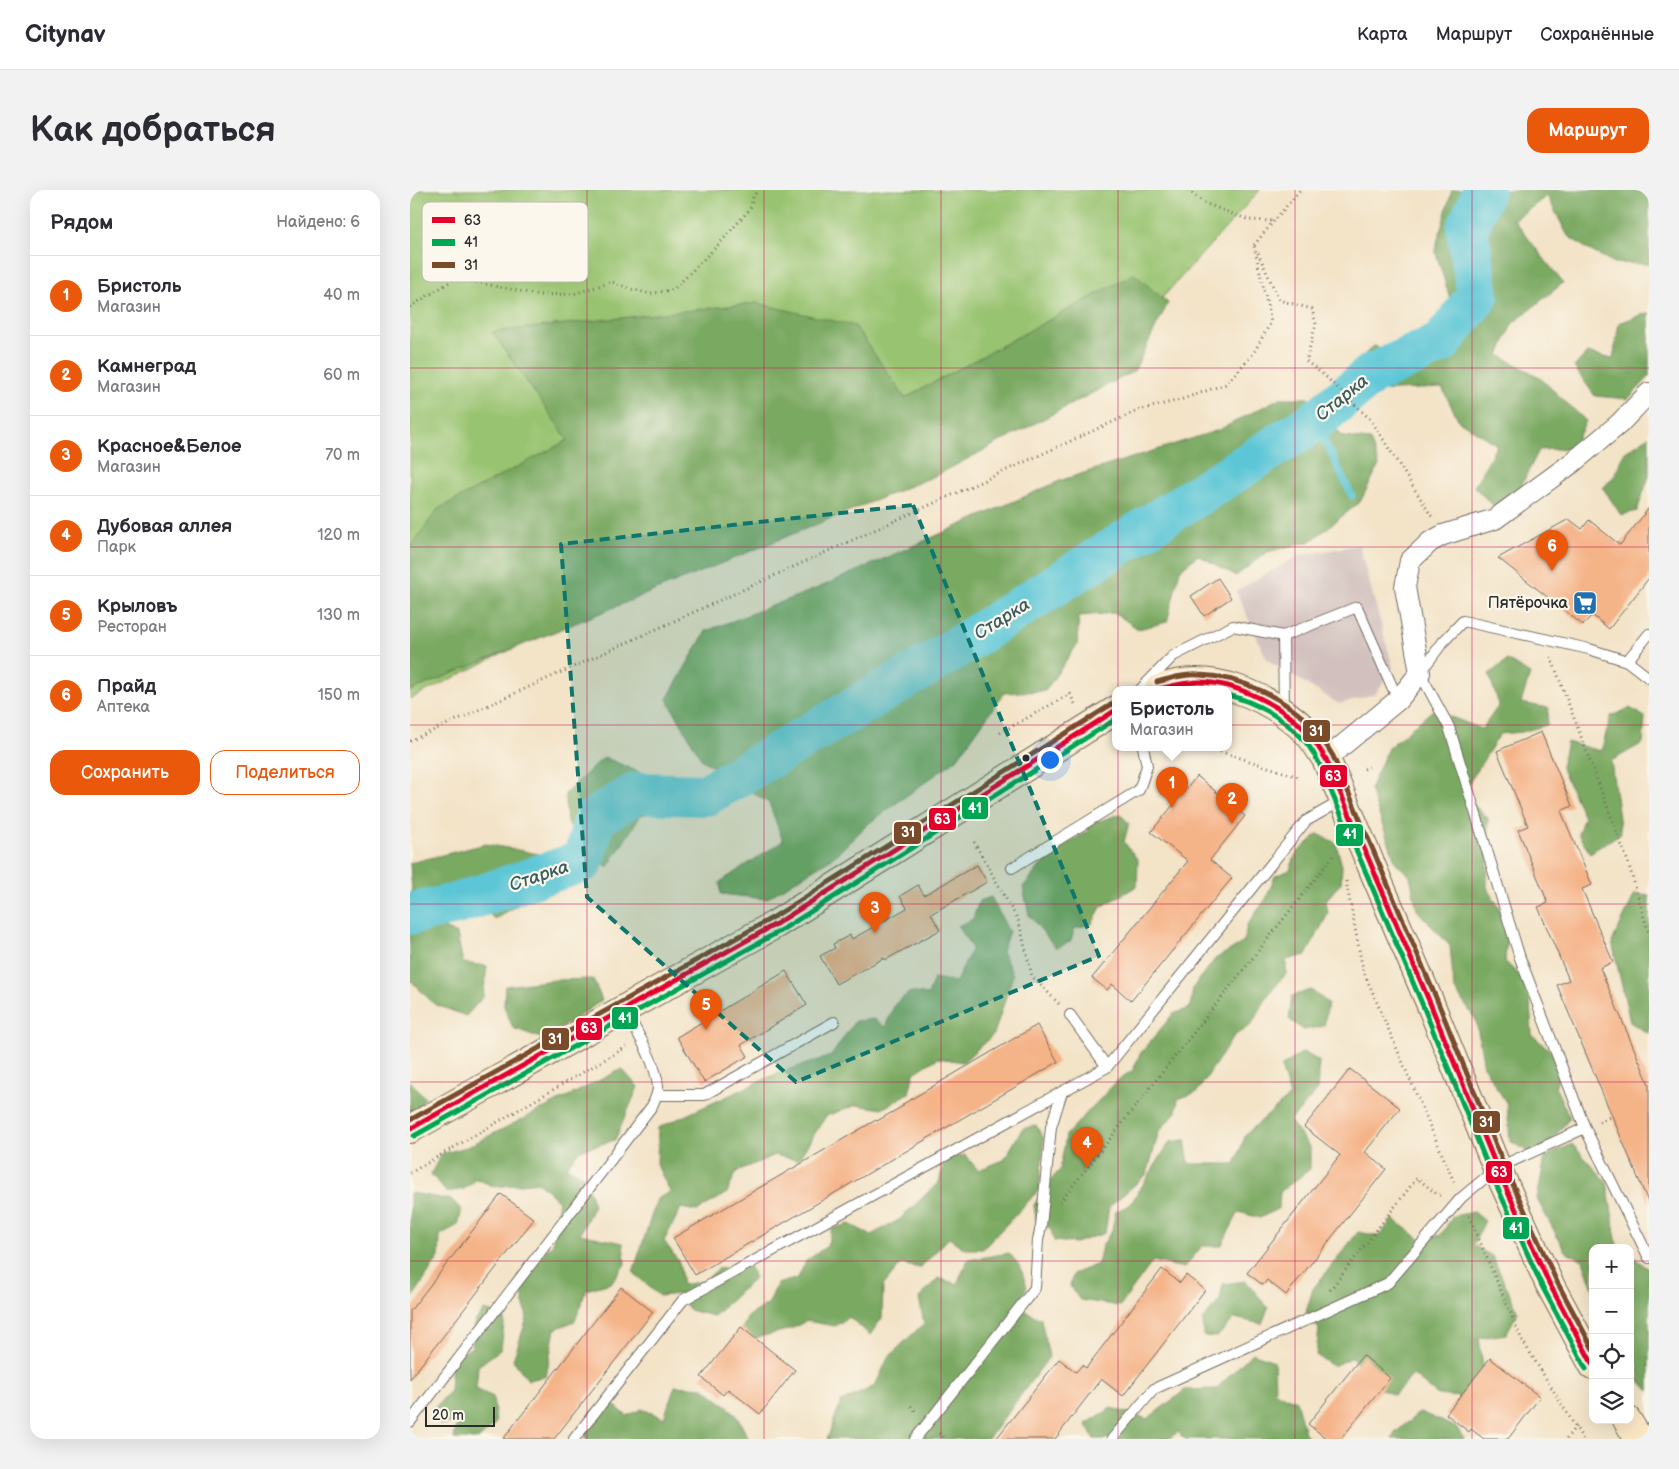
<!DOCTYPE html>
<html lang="ru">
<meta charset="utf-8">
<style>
:root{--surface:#fff;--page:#f2f2f3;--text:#2b2b33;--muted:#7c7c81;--line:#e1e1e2;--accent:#ea580c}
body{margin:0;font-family:"Balsamiq Sans",sans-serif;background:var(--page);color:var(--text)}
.controls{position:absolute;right:15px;bottom:15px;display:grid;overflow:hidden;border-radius:10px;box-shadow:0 5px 20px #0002}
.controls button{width:45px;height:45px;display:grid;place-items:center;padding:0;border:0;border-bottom:1px solid var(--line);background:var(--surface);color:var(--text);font:25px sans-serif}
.scale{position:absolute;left:15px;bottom:12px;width:70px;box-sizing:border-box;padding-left:5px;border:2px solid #2b2b2b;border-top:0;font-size:14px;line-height:18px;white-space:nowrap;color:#2b2b2b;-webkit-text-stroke:4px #fbf7ec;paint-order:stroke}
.you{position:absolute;left:639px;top:569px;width:18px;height:18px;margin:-12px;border:4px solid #fff;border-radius:50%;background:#1a73e8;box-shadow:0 0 0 8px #1a73e833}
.badge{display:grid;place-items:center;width:32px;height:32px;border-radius:50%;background:var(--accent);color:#fff;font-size:16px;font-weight:700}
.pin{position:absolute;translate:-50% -41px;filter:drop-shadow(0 1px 2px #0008)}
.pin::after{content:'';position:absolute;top:26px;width:18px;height:15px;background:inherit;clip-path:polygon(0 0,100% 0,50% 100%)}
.popup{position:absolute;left:702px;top:496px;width:120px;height:65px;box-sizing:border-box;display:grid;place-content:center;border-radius:10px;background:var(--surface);filter:drop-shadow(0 1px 4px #0005);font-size:16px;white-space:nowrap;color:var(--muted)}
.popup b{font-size:19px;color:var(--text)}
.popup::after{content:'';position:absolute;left:50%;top:100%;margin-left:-10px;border:10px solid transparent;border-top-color:var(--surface)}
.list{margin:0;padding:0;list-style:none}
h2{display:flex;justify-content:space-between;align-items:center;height:65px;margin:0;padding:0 20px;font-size:21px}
h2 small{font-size:16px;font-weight:400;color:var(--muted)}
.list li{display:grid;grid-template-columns:32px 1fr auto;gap:15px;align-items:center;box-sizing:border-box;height:80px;padding:0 20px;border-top:1px solid var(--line)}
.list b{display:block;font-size:19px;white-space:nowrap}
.list p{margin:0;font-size:16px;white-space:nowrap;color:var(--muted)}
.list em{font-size:16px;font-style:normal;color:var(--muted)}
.actions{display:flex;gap:10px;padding:15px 20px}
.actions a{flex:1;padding:11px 0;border:1px solid var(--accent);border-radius:15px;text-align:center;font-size:18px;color:var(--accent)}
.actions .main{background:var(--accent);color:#fff}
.icon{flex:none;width:28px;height:28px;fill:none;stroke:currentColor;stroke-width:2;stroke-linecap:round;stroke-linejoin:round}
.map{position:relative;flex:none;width:1239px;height:1249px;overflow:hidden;border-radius:15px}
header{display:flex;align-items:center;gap:30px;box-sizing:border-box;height:70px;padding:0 25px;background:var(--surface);border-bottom:1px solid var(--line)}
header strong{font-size:24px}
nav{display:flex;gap:28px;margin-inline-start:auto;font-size:18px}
.intro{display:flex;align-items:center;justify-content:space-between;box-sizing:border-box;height:120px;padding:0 30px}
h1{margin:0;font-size:35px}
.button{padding:12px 22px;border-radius:15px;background:var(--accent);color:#fff;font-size:18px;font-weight:700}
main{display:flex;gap:30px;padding:0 30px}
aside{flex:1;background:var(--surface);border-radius:15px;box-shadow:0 5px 20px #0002}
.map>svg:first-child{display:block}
.industrial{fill:#d1c0bd}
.green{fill:#98c370;stroke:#62774e}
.forest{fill:#7aa962;stroke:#526a46}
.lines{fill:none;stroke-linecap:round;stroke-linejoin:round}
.stream{stroke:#5bc6d6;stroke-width:7}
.river{stroke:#5bc6d6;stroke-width:42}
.building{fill:#f5b388}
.lane-casing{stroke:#716b62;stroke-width:12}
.street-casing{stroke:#716b62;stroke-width:22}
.secondary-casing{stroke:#716b62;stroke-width:30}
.path{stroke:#716b62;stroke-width:3;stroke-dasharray:1 4;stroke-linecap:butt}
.lane{stroke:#fff;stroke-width:10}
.street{stroke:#fff;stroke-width:20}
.secondary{stroke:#fbe6c4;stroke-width:28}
.bus-1-casing{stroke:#fbf7ec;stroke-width:9}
.bus-2-casing{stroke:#fbf7ec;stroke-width:9}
.bus-3-casing{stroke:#fbf7ec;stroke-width:9}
.bus-1{stroke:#e4002b;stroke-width:5}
.bus-2{stroke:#00a651;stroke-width:5}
.bus-3{stroke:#7a4b2a;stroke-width:5}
.marked{fill:#0f766e;fill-opacity:0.2;stroke:#0f766e;stroke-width:4;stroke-dasharray:10 6;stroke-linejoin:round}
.grid{fill:none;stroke:#c2185b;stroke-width:1;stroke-opacity:0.55}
.bus-dot{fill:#2b2b2b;stroke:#fbf7ec;stroke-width:2}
.labels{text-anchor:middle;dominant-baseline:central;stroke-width:4.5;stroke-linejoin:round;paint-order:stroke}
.poi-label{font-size:16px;fill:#2b2b2b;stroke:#fbf7ec;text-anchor:end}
.water-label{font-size:18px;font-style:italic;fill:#395a5e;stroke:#fbf7ec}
.key{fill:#fbf7ec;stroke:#bdbab2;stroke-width:1}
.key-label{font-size:14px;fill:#2b2b2b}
.line-badge{stroke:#fbf7ec;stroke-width:2}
.badge-label{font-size:14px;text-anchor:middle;font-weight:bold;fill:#fff}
</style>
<header>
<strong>Citynav</strong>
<nav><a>Карта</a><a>Маршрут</a><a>Сохранённые</a></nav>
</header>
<div class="intro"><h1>Как добраться</h1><a class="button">Маршрут</a></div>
<main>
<aside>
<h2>Рядом<small>Найдено: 6</small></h2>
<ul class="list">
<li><span class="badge">1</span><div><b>Бристоль</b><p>Магазин</p></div><em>40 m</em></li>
<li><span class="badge">2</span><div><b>Камнеград</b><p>Магазин</p></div><em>60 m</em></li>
<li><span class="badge">3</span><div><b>Красное&amp;Белое</b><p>Магазин</p></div><em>70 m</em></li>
<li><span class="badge">4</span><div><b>Дубовая аллея</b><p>Парк</p></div><em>120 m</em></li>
<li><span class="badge">5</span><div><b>Крыловъ</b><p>Ресторан</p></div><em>130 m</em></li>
<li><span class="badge">6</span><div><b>Прайд</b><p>Аптека</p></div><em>150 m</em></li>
</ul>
<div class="actions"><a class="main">Сохранить</a><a>Поделиться</a></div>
</aside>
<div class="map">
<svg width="1239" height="1249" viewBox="0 0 1239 1249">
<rect width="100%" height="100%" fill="#fbf7ec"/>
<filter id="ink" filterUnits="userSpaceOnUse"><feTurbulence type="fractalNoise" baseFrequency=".02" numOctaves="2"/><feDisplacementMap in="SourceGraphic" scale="10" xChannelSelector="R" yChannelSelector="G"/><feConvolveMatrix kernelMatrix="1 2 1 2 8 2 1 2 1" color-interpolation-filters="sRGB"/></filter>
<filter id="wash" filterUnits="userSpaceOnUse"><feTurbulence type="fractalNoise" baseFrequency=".0096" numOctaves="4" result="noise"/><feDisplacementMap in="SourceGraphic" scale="20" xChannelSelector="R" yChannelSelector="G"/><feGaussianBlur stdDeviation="1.12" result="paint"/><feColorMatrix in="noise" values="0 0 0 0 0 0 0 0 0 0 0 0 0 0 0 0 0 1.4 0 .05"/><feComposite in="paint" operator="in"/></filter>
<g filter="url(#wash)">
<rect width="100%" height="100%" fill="#f3e3c7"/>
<path class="industrial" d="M949,355L983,478L965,504L929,514L857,470L826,401L888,366Z"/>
<path class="green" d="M0,0H850L715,149L188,417L0,509Z"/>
<g class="forest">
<path d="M1042,0H1239V74L1205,73L1179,60L1158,46L1137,6L1104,30L1153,93L1102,134L1089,165L1129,187L1176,231L1163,258L1129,260L1109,300L1083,315L1064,297L1087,255L1049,231L1032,198L962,201L946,172L964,156L1012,167L1042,115L1025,60Z"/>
<path d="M724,84L758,113L724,181L527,285L0,501V357L28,319L158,250L82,142L346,113L445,136L495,208Z"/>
<path d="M1239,122V187L1218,209L1185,206L1164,177L1177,163L1203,169L1209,133Z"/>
<path d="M870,208H898L933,247L960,250L969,275L950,312L901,351L857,362L826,386L788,365L770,380L757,432L728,439L705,423L669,426L667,455L635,501L594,503L547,569L458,634L425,666L356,709L311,704L310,692L373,651L359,613L292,570L257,509L296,441L408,398L652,290L809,240Z"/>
<path d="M1239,246V286L1227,321L1211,325L1193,298L1205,285L1214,263Z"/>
<path d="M1097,470L1120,484L1111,513L1139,518L1137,535L1112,542L1090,544L1052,604L1078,628L1077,697L1098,733L1095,771L1119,796L1122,845L1154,872L1145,897L1160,928L1127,967L1100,951L1097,914L1074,877L1066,830L1044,799L1040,756L1007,720L1000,686L986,673L960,599L978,558L1023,520L1072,539L1089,515L1079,484Z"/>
<path d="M1220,518L1235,527L1233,553L1201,571L1211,643L1180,663L1168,644L1174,627L1151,577L1157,552L1191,561L1201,526Z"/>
<path d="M194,567L252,592L277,616L231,625L197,678L157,632L155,604Z"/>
<path d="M710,624L719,633L714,652L728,670L727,696L691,717L682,734L665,738L660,752L646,758L619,725L613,697L640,664L676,642L683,633Z"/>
<path d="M908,644L926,653L932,676L931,693L916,710L918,724L896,765L876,770V784L858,805L841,835L824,846L787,902L768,909L766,922L749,941L737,984L699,1017L695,1043L665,1053L644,1051L641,1039L626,1029L624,1015L639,992L650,980L656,945L708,890L723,880L730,864L763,824L780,818L783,798L805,769L834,752L837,735L856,709L865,686L880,680L886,664Z"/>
<path d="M76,654L129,664L146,689L124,705L85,729L69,716L25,734L47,744L53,773L77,776L73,807L56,826L24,814L0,790V702L2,701L0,673Z"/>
<path d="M1225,704L1239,706V844L1220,832L1202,752Z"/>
<path d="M581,707L599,742L592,761L603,785L584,844L553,872L528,868L504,883L499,903L472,919L447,915L416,926L388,970L365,965L326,982L317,1003L287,1021L271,1018L254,1051L269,1072L273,1095L294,1091L308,1079L339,1076L345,1088L304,1126L279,1120L269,1104L249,1106L223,1082L247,1009L260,1002L247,975L248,938L368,883L421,866L445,831L464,829L475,837L485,814L500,802L518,805L524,788L546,792L562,758L548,736L563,729L569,711Z"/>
<path d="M183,789L192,810L161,832L131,848L103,838L94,816L95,796L145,790Z"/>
<path d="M901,800L918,813L914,836L893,840L879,829L882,806Z"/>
<path d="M893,862L909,871L907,901L880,931L900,958V979L870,1002L869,1018L850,1028L829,1022L811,1056H792L774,1078L743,1071L710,1116L670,1110L660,1096L663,1084L688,1074L692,1056L702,1040L706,1021L720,1015L760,952L775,950L779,974H825L836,944L880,906L871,877Z"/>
<path d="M212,879L228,897L205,950L170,960L156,977L174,986L184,1015L170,1044L213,1053L215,1074L201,1093L176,1100L165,1131L145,1139L136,1186L118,1190L103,1170L117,1128L108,1085L143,1054L149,1011L128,992L85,997L67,989L54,999L36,1002L21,984L31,964L57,957Z"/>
<path d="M0,891L15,908L2,926L0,925Z"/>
<path d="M626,935L634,949L629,1000L573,1059H555L539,1048L510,1078L491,1074L473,1096L472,1128L460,1145L439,1127L425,1136L396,1131L381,1139L341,1149L331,1142L338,1126L359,1113L367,1094L388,1088L396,1071L417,1056L422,1039L439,1034L461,1045L489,1030L529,992L535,969L555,965L568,980L594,970L612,939Z"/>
<path d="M1162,954L1197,992L1207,1055L1210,1058H1183V1099L1173,1070L1155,1061L1127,1009L1135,967Z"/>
<path d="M0,1003L42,1010L52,1020L48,1035L30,1045L29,1067L3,1107L0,1109Z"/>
<path d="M1064,1022L1075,1031L1063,1055L1082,1066L1108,1122L1096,1144L1069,1148L1074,1184L1060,1208L1028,1205L1003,1185L984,1205L961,1195L942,1167L923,1176L906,1165L909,1139L896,1122L903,1099L948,1042L969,1046L983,1029L1010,1049L1031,1045L1043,1026Z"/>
<path d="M599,1063L610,1076L617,1097L606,1116L631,1129L639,1167L578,1249H417L431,1212L465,1196L478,1168L514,1133L509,1108L528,1088L547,1094L558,1070Z"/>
<path d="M1220,1065L1239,1079V1201L1230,1191L1228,1172L1220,1164Z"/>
<path d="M836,1091L858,1118L852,1134L825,1128L807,1147L793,1146V1129L810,1110L813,1094Z"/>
<path d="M74,1120L95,1126L91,1159L68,1176L66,1199L83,1207L86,1233L69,1249H44L47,1233L29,1234L22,1221L40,1201L42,1170L62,1157L64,1133Z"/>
<path d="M842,1163L864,1171L865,1202L886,1211L895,1243L901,1249H775L768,1242L758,1249H684L676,1234L701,1218L737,1229L775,1200L806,1199Z"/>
<path d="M265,1196L294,1198L325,1223L339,1249H176L174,1245L181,1222L203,1214L217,1226L232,1219L254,1228Z"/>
<path d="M1010,1222L1047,1238L1054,1249H982L985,1243Z"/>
</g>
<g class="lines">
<path class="stream" d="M905,231L942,306"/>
<path class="river" d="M0,724L46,714L173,671L185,628L226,603L296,605L527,470L905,231L962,184L1031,153L1068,105L1057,39L1074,0"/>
</g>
<g id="blocks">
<g class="building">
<path d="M1239,318V388L1199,439L1182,425L1173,435L1088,368L1159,329L1172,339L1179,330L1210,355Z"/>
<path d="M808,388L821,408L794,426L781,406Z"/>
<path d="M1131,542L1162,616L1151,621L1182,695L1172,699L1203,772L1190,778L1239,894V1014L1147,795L1159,790L1128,717L1138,713L1108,640L1118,636L1087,561Z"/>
<path d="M787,586L835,626L800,670L822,688L721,811L702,794L697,800L682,788L778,671L741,642Z"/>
<path d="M567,675L577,692L521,724L530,740L475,770L474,768L426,794L410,766L425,758L423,754L440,745L442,749L497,718L490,706L508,695L514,705Z"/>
<path d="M376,781L397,815L331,855L338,866L294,892L267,847Z"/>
<path d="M627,835L648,872L285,1085L263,1048L466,930L467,931L493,916V914Z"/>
<path d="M940,879L990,918L955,962L976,979L876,1105L857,1090L853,1095L837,1083L930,965L894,937Z"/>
<path d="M91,1004L124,1029L0,1189V1121Z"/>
<path d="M752,1079L770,1093L776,1085L795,1100L713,1206L691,1189L645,1249H586L649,1169L666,1182L672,1175L676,1178Z"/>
<path d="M211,1097L243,1122L144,1249H93Z"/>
<path d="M331,1137L385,1180L350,1224L318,1199L313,1205L291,1187Z"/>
<path d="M953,1165L980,1188L931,1249H917L898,1234Z"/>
<path d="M1080,1168L1130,1207L1098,1249H1074L1061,1239L1059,1242L1036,1224Z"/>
</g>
</g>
</g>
<g filter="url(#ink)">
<use href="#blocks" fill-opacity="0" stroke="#716b62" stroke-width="1"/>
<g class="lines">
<defs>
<g id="lane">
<path d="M873,446L874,520"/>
<path d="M1217,471L1239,444"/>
<path d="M1239,488L1217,471L1179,459L1053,431L1033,452L1010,483L1039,537L1110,768L1175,938L1239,1068"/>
<path d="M731,499L763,466L823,436L873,446L947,417L988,510"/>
<path d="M602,678L729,600L737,576L733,557"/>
<path d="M660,825L697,877"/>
<path d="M247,905H294L424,832"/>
<path d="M0,1232L242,916C245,909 248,904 248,897C247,874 226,840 215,821"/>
<path d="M164,1249L273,1110L697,877L896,631L933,610"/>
<path d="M505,1249L625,1098L628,1050L631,1036L641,937L652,902"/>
<path d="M702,1249L744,1199L978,1093L1051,1008L1087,978L1175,938"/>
</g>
<path id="street" d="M916,569L988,510L1010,483L995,397L1000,371L1020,352L1033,345L1085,329L1162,273L1209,234L1239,203"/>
<g id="secondary">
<path d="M749,499C800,479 859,506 896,541C904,549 910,560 916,569L1020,813L1087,978L1139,1093L1183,1175"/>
<path d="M0,939L366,734L706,520"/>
<path d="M1217,1230L1229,1249"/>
</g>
</defs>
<use href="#lane" class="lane-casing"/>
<use href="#street" class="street-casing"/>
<use href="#secondary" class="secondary-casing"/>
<g class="path">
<path d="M778,0L794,13L839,30L865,31"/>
<path d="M844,55L890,0"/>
<path d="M848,63L869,110L902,119L906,134L896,171L916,187L961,230L1022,327"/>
<path d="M0,117L46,88L129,105L163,104L202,92L221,99L241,104L264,99L309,54L340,19L343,7L348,0"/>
<path d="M1141,467L1218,672L1239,745"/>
<path d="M590,543L660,504L666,516"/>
<path d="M0,551L729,220L770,210L816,194L843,164L861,132L844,55"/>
<path d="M748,557H765"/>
<path d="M796,557L889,587"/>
<path d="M954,579L959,577"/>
<path d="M564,652L609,732L622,786L649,814"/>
<path d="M936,691L953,780L1044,992"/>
<path d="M1189,932L1202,926"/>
<path d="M0,983L218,856"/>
<path d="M650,1012L924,665"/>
<path d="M1059,1026L1111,1148L1173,1249"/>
<path d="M920,1100L1007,988L1028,1005H1033"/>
<path d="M501,1216L506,1222"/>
<path d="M529,1243L536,1249"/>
<path d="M1156,1249L1166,1236"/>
</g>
<use href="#lane" class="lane"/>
<use href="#street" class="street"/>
<use href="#secondary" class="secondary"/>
<defs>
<g id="bus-1">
<path d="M749,499C762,496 773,493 787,492C824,491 874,516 899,544C905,551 910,560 916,569L1020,813L1087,978L1139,1093L1183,1175"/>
<path d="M0,939L366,734L706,520"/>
</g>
<g id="bus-2">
<path d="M818,505C845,512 872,527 891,547C899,554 904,564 909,573L1013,816L1080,981L1132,1096L1176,1179"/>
<path d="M4,946L370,741L706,529"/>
</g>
<g id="bus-3">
<path d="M747,492C761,488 774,484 789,485C830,486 875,508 903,537C911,546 917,556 923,566L1027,810L1094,975L1146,1090L1183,1159"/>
<path d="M0,930L362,728L702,514"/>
</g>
</defs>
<use href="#bus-1" class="bus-1-casing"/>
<use href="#bus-2" class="bus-2-casing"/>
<use href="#bus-3" class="bus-3-casing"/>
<use href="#bus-1" class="bus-1"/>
<use href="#bus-2" class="bus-2"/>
<use href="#bus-3" class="bus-3"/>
</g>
</g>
<path class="marked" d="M503,315L689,766L386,892L177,707L151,354Z"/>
<path class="grid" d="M177,0V1249M354,0V1249M531,0V1249M708,0V1249M885,0V1249M1062,0V1249M0,178H1239M0,357H1239M0,535H1239M0,714H1239M0,892H1239M0,1071H1183M1220,1071H1239"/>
<defs>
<symbol id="supermarket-square" viewBox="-11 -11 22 22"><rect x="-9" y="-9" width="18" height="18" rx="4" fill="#1f6fb2" stroke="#fbf7ec"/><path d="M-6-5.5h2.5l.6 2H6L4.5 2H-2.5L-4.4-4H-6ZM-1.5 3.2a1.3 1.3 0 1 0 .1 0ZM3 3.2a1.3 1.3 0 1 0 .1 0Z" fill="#fff"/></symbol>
</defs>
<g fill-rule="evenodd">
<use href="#supermarket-square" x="1161" y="399" width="28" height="28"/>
</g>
<circle class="bus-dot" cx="616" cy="568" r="4.5"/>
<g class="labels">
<g class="poi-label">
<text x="1158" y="413">Пятёрочка</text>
</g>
<g class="water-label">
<text transform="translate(932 208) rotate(-39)">Старка</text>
<text transform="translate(592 429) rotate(-32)">Старка</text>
<text transform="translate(129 686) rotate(-19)">Старка</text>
</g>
</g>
<rect x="12" y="12" width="166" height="80" rx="8" class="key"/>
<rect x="22" y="27" width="23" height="6" fill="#e4002b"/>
<rect x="22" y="49" width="23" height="7" fill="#00a651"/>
<rect x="22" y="72" width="23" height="6" fill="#7a4b2a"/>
<g class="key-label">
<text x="54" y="35">63</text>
<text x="54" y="57">41</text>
<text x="54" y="80">31</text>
</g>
<g class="line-badge">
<rect x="892" y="529" width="29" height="24" rx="5" fill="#7a4b2a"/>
<rect x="909" y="574" width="29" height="24" rx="5" fill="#e4002b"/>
<rect x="551" y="606" width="28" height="24" rx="5" fill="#00a651"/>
<rect x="518" y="617" width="29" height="24" rx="5" fill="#e4002b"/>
<rect x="483" y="631" width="29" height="24" rx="5" fill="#7a4b2a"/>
<rect x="925" y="633" width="29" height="24" rx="5" fill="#00a651"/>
<rect x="201" y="816" width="28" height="24" rx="5" fill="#00a651"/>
<rect x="165" y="827" width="28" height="24" rx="5" fill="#e4002b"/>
<rect x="131" y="837" width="29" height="24" rx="5" fill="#7a4b2a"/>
<rect x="1062" y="920" width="29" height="24" rx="5" fill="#7a4b2a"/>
<rect x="1075" y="970" width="28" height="24" rx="5" fill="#e4002b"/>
<rect x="1092" y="1026" width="28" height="24" rx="5" fill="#00a651"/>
</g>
<g class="badge-label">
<text x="906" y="546">31</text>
<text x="923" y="591">63</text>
<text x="565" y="623">41</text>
<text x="532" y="634">63</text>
<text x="498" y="647">31</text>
<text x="940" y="649">41</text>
<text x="215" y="833">41</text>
<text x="179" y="843">63</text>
<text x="145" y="854">31</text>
<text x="1076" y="937">31</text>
<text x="1089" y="987">63</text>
<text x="1106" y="1043">41</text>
</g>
</svg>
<div class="controls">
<button>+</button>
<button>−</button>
<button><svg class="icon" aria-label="locate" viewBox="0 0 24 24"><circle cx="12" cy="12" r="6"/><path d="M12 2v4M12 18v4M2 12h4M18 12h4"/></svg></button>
<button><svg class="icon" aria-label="layers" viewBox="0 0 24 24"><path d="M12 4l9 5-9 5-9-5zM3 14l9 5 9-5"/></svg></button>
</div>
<div class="scale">20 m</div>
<div class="you"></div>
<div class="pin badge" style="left:762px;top:618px">1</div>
<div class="popup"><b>Бристоль</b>Магазин</div>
<div class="pin badge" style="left:822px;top:634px">2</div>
<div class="pin badge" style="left:465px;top:743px">3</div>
<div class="pin badge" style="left:677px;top:978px">4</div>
<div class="pin badge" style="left:296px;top:840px">5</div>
<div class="pin badge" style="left:1142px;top:381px">6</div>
</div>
</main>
